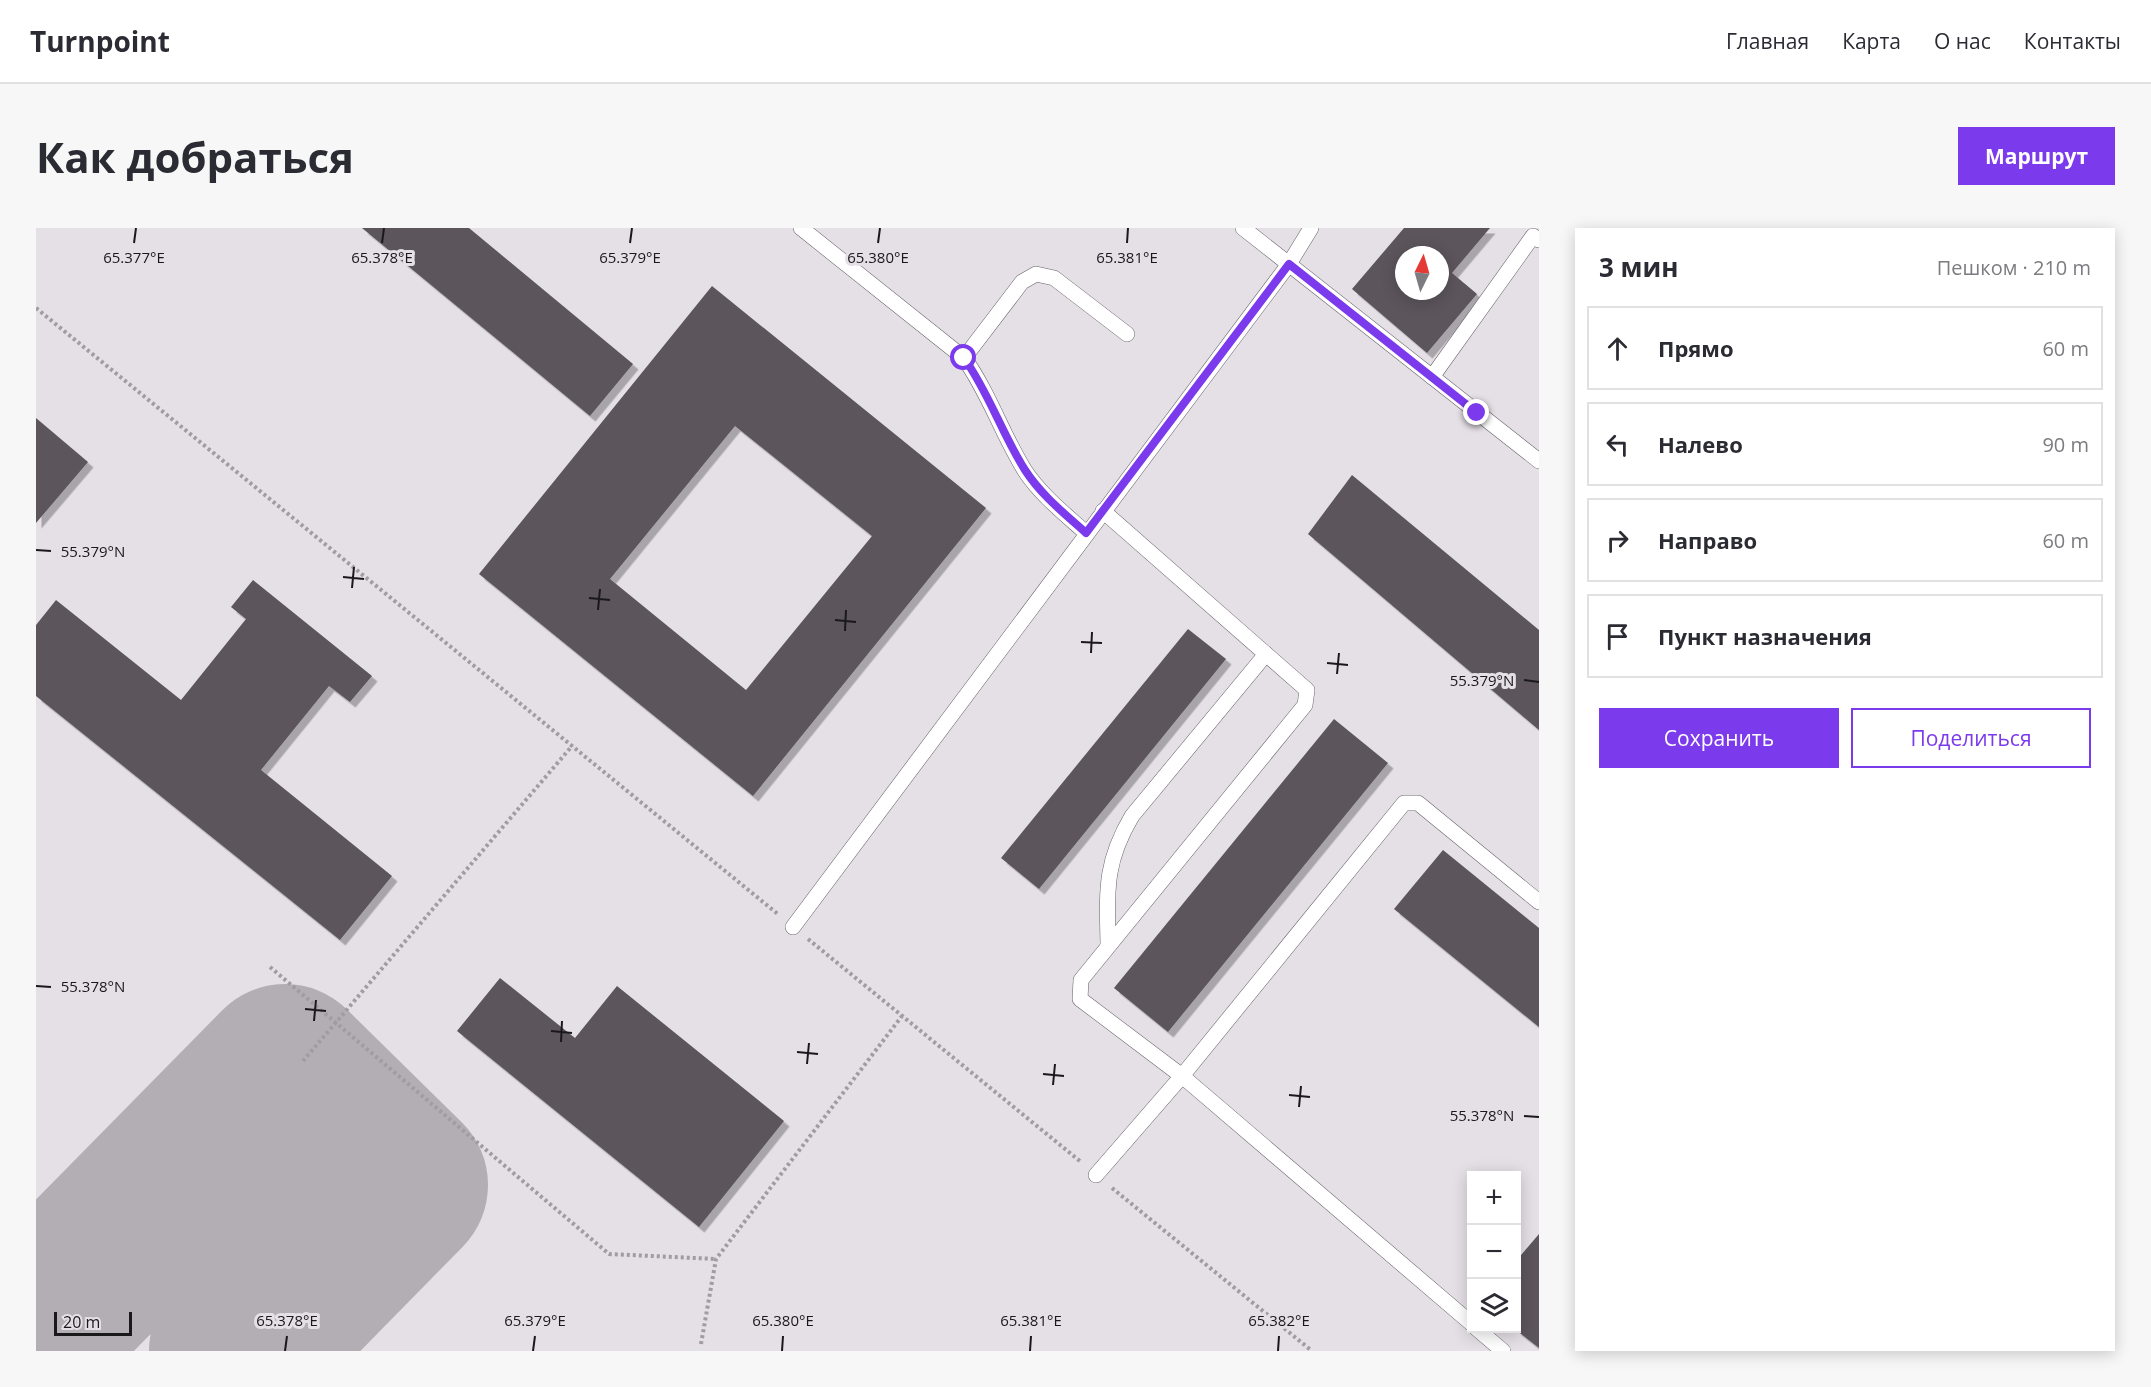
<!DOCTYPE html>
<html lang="ru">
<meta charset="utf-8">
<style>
:root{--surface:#fff;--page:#f7f7f7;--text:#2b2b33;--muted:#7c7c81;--line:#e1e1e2;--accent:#7c3aed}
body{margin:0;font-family:"Open Sans",sans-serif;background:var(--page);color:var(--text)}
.controls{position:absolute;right:18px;bottom:18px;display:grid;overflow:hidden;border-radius:0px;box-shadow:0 3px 15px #0003}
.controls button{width:54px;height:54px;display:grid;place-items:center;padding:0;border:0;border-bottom:2px solid var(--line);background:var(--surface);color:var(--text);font:30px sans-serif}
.compass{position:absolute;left:1359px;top:18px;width:54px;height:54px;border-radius:50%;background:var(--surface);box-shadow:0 3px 15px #0003;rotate:5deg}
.scale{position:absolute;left:18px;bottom:15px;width:78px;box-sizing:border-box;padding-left:6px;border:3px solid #1a181b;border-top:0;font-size:16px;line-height:21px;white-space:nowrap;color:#1a181b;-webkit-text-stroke:4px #e5dfe6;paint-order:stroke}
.stop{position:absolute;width:18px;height:18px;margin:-14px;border:4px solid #7c3aed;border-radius:50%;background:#fff}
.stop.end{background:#7c3aed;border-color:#fff;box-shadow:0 2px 6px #0008}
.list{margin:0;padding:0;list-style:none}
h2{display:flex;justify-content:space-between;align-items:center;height:78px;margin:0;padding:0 24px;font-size:26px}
h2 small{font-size:20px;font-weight:400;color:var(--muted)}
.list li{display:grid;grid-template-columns:39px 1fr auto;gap:18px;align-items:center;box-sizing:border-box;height:84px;margin:0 12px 12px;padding:0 12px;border:2px solid var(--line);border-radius:0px}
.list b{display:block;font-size:22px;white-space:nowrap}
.list em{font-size:20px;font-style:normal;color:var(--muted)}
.actions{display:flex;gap:12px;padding:18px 24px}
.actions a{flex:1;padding:14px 0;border:2px solid var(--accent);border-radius:0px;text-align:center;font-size:21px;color:var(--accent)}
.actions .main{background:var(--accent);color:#fff}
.icon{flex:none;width:33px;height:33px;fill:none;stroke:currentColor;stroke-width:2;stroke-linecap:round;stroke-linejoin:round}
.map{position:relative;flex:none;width:1503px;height:1123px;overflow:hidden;border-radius:0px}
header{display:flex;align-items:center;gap:36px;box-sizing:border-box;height:84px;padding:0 30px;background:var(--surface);border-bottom:2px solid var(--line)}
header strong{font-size:28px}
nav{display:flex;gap:33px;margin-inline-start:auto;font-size:21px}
.intro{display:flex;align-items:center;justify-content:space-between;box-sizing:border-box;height:144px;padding:0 36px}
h1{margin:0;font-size:42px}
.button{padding:15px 27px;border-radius:0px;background:var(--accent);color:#fff;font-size:21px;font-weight:700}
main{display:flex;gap:36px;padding:0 36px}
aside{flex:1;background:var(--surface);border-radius:0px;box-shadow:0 3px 15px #0003}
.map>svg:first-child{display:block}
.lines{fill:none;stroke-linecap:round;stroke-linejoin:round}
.runway{stroke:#b2aeb4;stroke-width:176}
.building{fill:#5b565c;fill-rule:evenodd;filter:url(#shadow)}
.service-casing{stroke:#686369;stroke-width:16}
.path{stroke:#a09ca1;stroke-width:4;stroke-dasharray:3 3;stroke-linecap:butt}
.service{stroke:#fff;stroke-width:15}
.route{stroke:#7c3aed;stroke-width:8}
.ticks{fill:none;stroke:#1a181b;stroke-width:2}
.ticks-label{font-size:15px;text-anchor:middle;fill:#1a181b;stroke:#e5dfe6;stroke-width:6;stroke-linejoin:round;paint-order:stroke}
</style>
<header>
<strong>Turnpoint</strong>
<nav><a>Главная</a><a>Карта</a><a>О нас</a><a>Контакты</a></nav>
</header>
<div class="intro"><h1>Как добраться</h1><a class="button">Маршрут</a></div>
<main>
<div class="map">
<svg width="1503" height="1123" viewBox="0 0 1503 1123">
<defs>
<filter id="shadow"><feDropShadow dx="5.5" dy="5.5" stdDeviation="0" flood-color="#0004"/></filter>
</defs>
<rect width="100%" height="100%" fill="#e5dfe6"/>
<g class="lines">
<path class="runway" d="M0,1097L249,844L364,957L201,1123"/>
</g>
<g class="building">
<path d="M326,0H433L597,136L554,188Z"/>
<path d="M1368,0H1454L1416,45L1441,66L1391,125L1316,61ZM1368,27H1404V63H1368Z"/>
<path d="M676,58L950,280L717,568L443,346ZM699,198L836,308L710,462L574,351Z"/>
<path d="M0,190L52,234L0,295Z"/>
<path d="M1316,247L1503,402V502L1272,306Z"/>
<path d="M217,352L336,448L314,474L293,458L225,542L356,648L304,712L0,468V397L20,372L145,472L210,391L195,379Z"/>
<path d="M1152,401L1190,431L1003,661L965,630Z"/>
<path d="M1298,491L1352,535L1132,804L1078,760Z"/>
<path d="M1407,622L1503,700V799L1358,681Z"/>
<path d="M464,750L539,810L581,758L748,893L663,999L421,803Z"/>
<path d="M1503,1006V1120L1480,1102V1033Z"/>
</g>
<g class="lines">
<defs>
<g id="service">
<path d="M765,0L928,130"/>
<path d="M1207,0L1503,233"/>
<path d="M1396,149L1497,8L1503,12"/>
<path d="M1067,283L1271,462L1269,477L1045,752L1044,771L1146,848L1436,1096"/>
<path d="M1050,305C1029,286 1005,267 989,243C966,206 953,165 928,130L986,54L1000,46L1018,50L1091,106"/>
<path d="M757,699L1253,36L1275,0"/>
<path d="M1072,716C1071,664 1068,635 1096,588L1230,426"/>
<path d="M1060,947L1146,848L1368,575H1382L1503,674"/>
<path d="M1440,1100L1467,1123"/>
</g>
</defs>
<use href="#service" class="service-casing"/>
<g class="path">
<path d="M0,80L743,687"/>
<path d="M772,711L1045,934"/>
<path d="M234,739L573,1026L680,1031"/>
<path d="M267,833L536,518"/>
<path d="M1076,960L1276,1123"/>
<path d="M665,1116L680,1031L866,788"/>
</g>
<use href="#service" class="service"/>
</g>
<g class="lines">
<path class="route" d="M928,130C953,165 966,206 989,242C1005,267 1029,286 1050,305L1253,36L1441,185"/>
</g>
<path class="ticks" d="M98,15L100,0M346,15L348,0M594,15L596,0M842,15L844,0M1091,15L1092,0M0,322L15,323M307,349L328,351M316,360L318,339M553,370L574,372M562,382L564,361M799,392L820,394M809,403L810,382M1045,414L1066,415M1055,425L1056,404M1291,435L1312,437M1301,446L1303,425M1488,452L1503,454M0,758L15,759M269,781L290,783M278,793L280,772M515,803L536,805M525,814L526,793M761,824L782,826M771,836L773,815M1007,846L1028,848M1017,857L1019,836M1253,867L1274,869M1263,879L1265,858M1488,888L1503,889M249,1123L251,1108M497,1123L499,1108M746,1123L747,1108M994,1123L995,1108M1242,1123L1243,1108"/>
<g class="ticks-label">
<text x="98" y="35">65.377°E</text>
<text x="346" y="35">65.378°E</text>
<text x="594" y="35">65.379°E</text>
<text x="842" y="35">65.380°E</text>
<text x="1091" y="35">65.381°E</text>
<text x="57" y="329">55.379°N</text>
<text x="1446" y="458">55.379°N</text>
<text x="57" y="764">55.378°N</text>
<text x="1446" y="893">55.378°N</text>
<text x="251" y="1098">65.378°E</text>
<text x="499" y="1098">65.379°E</text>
<text x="747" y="1098">65.380°E</text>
<text x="995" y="1098">65.381°E</text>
<text x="1243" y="1098">65.382°E</text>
</g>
</svg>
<div class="controls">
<button>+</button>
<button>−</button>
<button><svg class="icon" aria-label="layers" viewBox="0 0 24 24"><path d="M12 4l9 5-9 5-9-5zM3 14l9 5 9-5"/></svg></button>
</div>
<svg class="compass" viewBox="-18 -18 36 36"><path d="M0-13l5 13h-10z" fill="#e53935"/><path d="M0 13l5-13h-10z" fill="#7c7c81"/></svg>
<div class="scale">20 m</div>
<div class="stop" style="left:928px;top:130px"></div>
<div class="stop end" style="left:1441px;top:185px"></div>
</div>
<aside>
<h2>3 мин<small>Пешком · 210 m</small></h2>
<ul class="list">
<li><svg class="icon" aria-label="ahead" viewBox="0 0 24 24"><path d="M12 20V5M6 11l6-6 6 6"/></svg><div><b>Прямо</b></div><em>60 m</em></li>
<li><svg class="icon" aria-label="left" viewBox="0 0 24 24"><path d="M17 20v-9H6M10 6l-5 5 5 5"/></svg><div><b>Налево</b></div><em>90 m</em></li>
<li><svg class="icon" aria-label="right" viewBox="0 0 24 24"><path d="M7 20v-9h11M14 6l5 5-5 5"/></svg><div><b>Направо</b></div><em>60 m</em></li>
<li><svg class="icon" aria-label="arrive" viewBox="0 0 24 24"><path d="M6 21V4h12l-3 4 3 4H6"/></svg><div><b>Пункт назначения</b></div></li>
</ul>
<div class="actions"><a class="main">Сохранить</a><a>Поделиться</a></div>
</aside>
</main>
